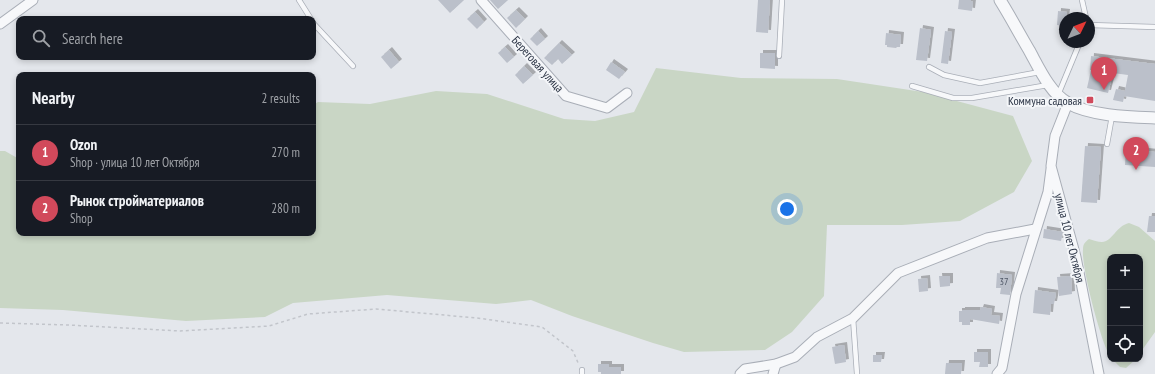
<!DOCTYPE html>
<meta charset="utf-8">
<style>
:root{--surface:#171b24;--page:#242831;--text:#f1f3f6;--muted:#9ea1a6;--line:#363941;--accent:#d1495b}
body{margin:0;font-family:"PT Sans Narrow",sans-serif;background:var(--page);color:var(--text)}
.controls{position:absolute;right:12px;bottom:12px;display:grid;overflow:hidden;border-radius:8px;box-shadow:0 2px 6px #0003}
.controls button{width:36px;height:36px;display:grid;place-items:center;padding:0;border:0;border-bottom:1px solid var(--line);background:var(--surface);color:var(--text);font:20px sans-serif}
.compass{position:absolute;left:1059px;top:12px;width:36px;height:36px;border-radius:50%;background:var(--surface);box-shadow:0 2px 6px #0003;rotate:47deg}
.you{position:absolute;left:787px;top:209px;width:14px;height:14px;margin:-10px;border:3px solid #fff;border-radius:50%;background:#1a73e8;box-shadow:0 0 0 6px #1a73e833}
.badge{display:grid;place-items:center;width:26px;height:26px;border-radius:50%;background:var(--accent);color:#fff;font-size:13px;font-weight:700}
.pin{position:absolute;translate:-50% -33px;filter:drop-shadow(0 1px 2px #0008)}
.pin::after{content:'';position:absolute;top:21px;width:14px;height:12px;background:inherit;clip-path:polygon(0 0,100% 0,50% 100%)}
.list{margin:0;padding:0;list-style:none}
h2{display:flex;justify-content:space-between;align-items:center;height:52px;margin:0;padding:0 16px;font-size:17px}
h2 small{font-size:13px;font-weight:400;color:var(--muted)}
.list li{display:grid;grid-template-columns:26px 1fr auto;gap:12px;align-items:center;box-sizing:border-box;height:56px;padding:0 16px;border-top:1px solid var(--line)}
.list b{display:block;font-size:15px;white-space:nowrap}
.list p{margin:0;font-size:13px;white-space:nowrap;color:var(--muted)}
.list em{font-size:13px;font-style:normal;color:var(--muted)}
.icon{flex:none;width:22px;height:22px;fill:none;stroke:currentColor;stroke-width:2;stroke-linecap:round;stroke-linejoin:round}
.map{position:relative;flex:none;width:1155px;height:374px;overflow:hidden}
.search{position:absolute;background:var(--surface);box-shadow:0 2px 6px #0003;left:16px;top:16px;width:300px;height:44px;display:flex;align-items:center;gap:10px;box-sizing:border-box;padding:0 14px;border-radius:8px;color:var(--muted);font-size:15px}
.panel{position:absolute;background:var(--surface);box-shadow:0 2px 6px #0003;left:16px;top:72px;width:300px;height:164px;border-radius:8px}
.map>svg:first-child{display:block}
.green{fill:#c9d6c5}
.building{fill:#bbc0ca;filter:url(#shadow)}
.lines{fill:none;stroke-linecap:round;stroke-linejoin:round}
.service-casing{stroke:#a9aeb7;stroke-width:6}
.minor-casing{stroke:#a9aeb7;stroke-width:11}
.tertiary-casing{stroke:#a9aeb7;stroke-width:13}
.path{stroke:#c2c5cb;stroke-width:1.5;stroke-dasharray:3 3;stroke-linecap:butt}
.service{stroke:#f7f8fa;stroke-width:4.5}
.minor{stroke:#f7f8fa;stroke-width:9}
.tertiary{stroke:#f7f8fa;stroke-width:11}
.poi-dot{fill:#d1495b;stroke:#f4f6f9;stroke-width:1.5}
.labels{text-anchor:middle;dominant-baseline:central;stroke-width:4;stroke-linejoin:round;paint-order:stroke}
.number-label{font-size:10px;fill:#4f5766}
.street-label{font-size:12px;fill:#2b3445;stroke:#f4f6f9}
.poi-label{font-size:12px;fill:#2b3445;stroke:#f4f6f9;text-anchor:end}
</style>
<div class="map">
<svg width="1155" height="374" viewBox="0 0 1155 374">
<defs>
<filter id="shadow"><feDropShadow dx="3" dy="-3" stdDeviation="0" flood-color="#0004"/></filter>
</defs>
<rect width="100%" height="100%" fill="#e4e7ec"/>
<g class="green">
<path d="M656,68L741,78L837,79L923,92L1013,116L1032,161L1014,192L960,221L902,225H827L824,296L792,332L765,350L684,352L653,343L572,316L531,300L496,304L387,295L293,303L265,317L186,321L63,310L0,308V151H5L19,159V233H313V105L318,102L370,104L436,91L487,94L564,119L595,121L634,112Z"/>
<path d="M1129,223L1139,227L1155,241V332L1140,353V257H1110V356C1101,342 1081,266 1083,249C1083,244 1085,242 1089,239C1093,240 1098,242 1102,242C1112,242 1116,226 1129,223Z"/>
<path d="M1112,359H1136L1126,368L1120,367Z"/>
</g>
<g class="building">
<path d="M438,0H464L450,13Z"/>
<path d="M490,0H508L498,9Z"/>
<path d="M758,0H770L768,33L756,32Z"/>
<path d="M959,0H971V1L973,2L972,11L958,9Z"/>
<path d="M516,10L525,19L516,28L507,18Z"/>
<path d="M1058,11L1067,12L1065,26L1057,25Z"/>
<path d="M475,12L484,22L477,29L467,19Z"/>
<path d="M920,28L931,30L927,61L916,60Z"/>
<path d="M538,31L545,39L537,46L530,39Z"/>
<path d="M945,31L952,32L948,64L941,63Z"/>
<path d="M886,33L901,35L900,47H897L896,48L887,47V45H885Z"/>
<path d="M559,43L572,55L562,64L558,59L552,65L544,58Z"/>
<path d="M505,47L514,57L507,63L498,53Z"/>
<path d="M389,50L399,62L391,69L381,57Z"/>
<path d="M760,53H775V69L760,68Z"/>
<path d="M1091,56L1155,64V101L1124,96L1128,75L1113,73L1108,93L1087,88L1091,70H1090Z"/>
<path d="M611,62L625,72L619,79L606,70Z"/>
<path d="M524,66L533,75L523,84L515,75Z"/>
<path d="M1116,89L1125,91L1123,102L1113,100Z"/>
<path d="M1085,146L1101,147L1097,203L1081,202Z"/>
<path d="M1126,149L1155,152V167L1125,165Z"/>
<path d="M1149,216H1155V232H1147Z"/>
<path d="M1044,229L1063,232L1061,241L1043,238Z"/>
<path d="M997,273L1012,275L1010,295L1000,294L1001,288H996Z"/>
<path d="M939,276H950V286L940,287Z"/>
<path d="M1071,276L1072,294L1059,296L1057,277Z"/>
<path d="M927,278L928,291L919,292L918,279Z"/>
<path d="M1035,290L1056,293L1054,304H1051L1050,315L1033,313Z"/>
<path d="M981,307L992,309L991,315L1000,316L999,324L970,319V325H962V322H959V311H962V310H980Z"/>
<path d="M844,345L846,362L835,364L832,347Z"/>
<path d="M974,352H988V367H979L980,362H974Z"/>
<path d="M873,355H882L881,362H873Z"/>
<path d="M946,363H962L961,374H945Z"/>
<path d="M598,364H609V367H621V374H601V372H598Z"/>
</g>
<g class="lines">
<defs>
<g id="service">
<path d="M299,0L311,19"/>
<path d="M1082,0L1086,18"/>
<path d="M313,23L353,66"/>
<path d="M1089,25L1155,27"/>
<path d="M779,56L782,0"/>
<path d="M929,67L944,75L980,83L1040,72"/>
<path d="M912,86L953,98H972L1048,85"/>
<path d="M1058,95L1080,42"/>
<path d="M1107,144L1112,116"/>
<path d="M853,318L857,374"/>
<path d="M582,370V374"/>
</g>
<g id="minor">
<path d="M481,0L566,96L607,108L627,93"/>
<path d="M0,24L33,0"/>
<path d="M1068,103L1055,136L1051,166L1076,257L1099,374"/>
<path d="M740,374L745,369L776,364L795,357L817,337L853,318L898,273L987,238L1035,229"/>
<path d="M773,374L776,364"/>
<path d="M997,374L1002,368L1016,294L1048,192L1051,169"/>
</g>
<path id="tertiary" d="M1000,0C1010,16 1019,33 1029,50C1039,68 1050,93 1068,103C1090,116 1130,117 1155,118"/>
</defs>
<use href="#service" class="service-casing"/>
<use href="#minor" class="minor-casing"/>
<use href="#tertiary" class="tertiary-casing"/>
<path class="path" d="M0,323L69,325L180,331L269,326L308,314L376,309L477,318L542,327L573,351L579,365"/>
<use href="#service" class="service"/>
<use href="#minor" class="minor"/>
<use href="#tertiary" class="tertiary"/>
</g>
<rect class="poi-dot" x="1086" y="96" width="8" height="8" rx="2"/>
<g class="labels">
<g class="number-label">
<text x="1004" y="281">37</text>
</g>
<g class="street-label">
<text transform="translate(538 64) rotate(48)">Береговая улица</text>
<text transform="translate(1070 238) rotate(76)">улица 10 лет Октября</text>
</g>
<g class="poi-label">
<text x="1082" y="100">Коммуна садовая</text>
</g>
</g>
</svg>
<div class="controls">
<button>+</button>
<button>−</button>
<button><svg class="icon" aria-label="locate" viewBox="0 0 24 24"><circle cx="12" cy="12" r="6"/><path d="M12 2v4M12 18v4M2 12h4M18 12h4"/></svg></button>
</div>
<svg class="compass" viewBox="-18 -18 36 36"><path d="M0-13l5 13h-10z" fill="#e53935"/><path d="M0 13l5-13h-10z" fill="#9ea1a6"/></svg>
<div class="you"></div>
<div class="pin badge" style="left:1104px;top:90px">1</div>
<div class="pin badge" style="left:1136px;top:170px">2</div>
<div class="search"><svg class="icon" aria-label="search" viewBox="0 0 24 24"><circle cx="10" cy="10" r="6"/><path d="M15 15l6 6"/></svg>Search here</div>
<section class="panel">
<h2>Nearby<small>2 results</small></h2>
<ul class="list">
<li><span class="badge">1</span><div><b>Ozon</b><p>Shop · улица 10 лет Октября</p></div><em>270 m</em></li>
<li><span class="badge">2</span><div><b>Рынок стройматериалов</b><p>Shop</p></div><em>280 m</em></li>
</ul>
</section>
</div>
